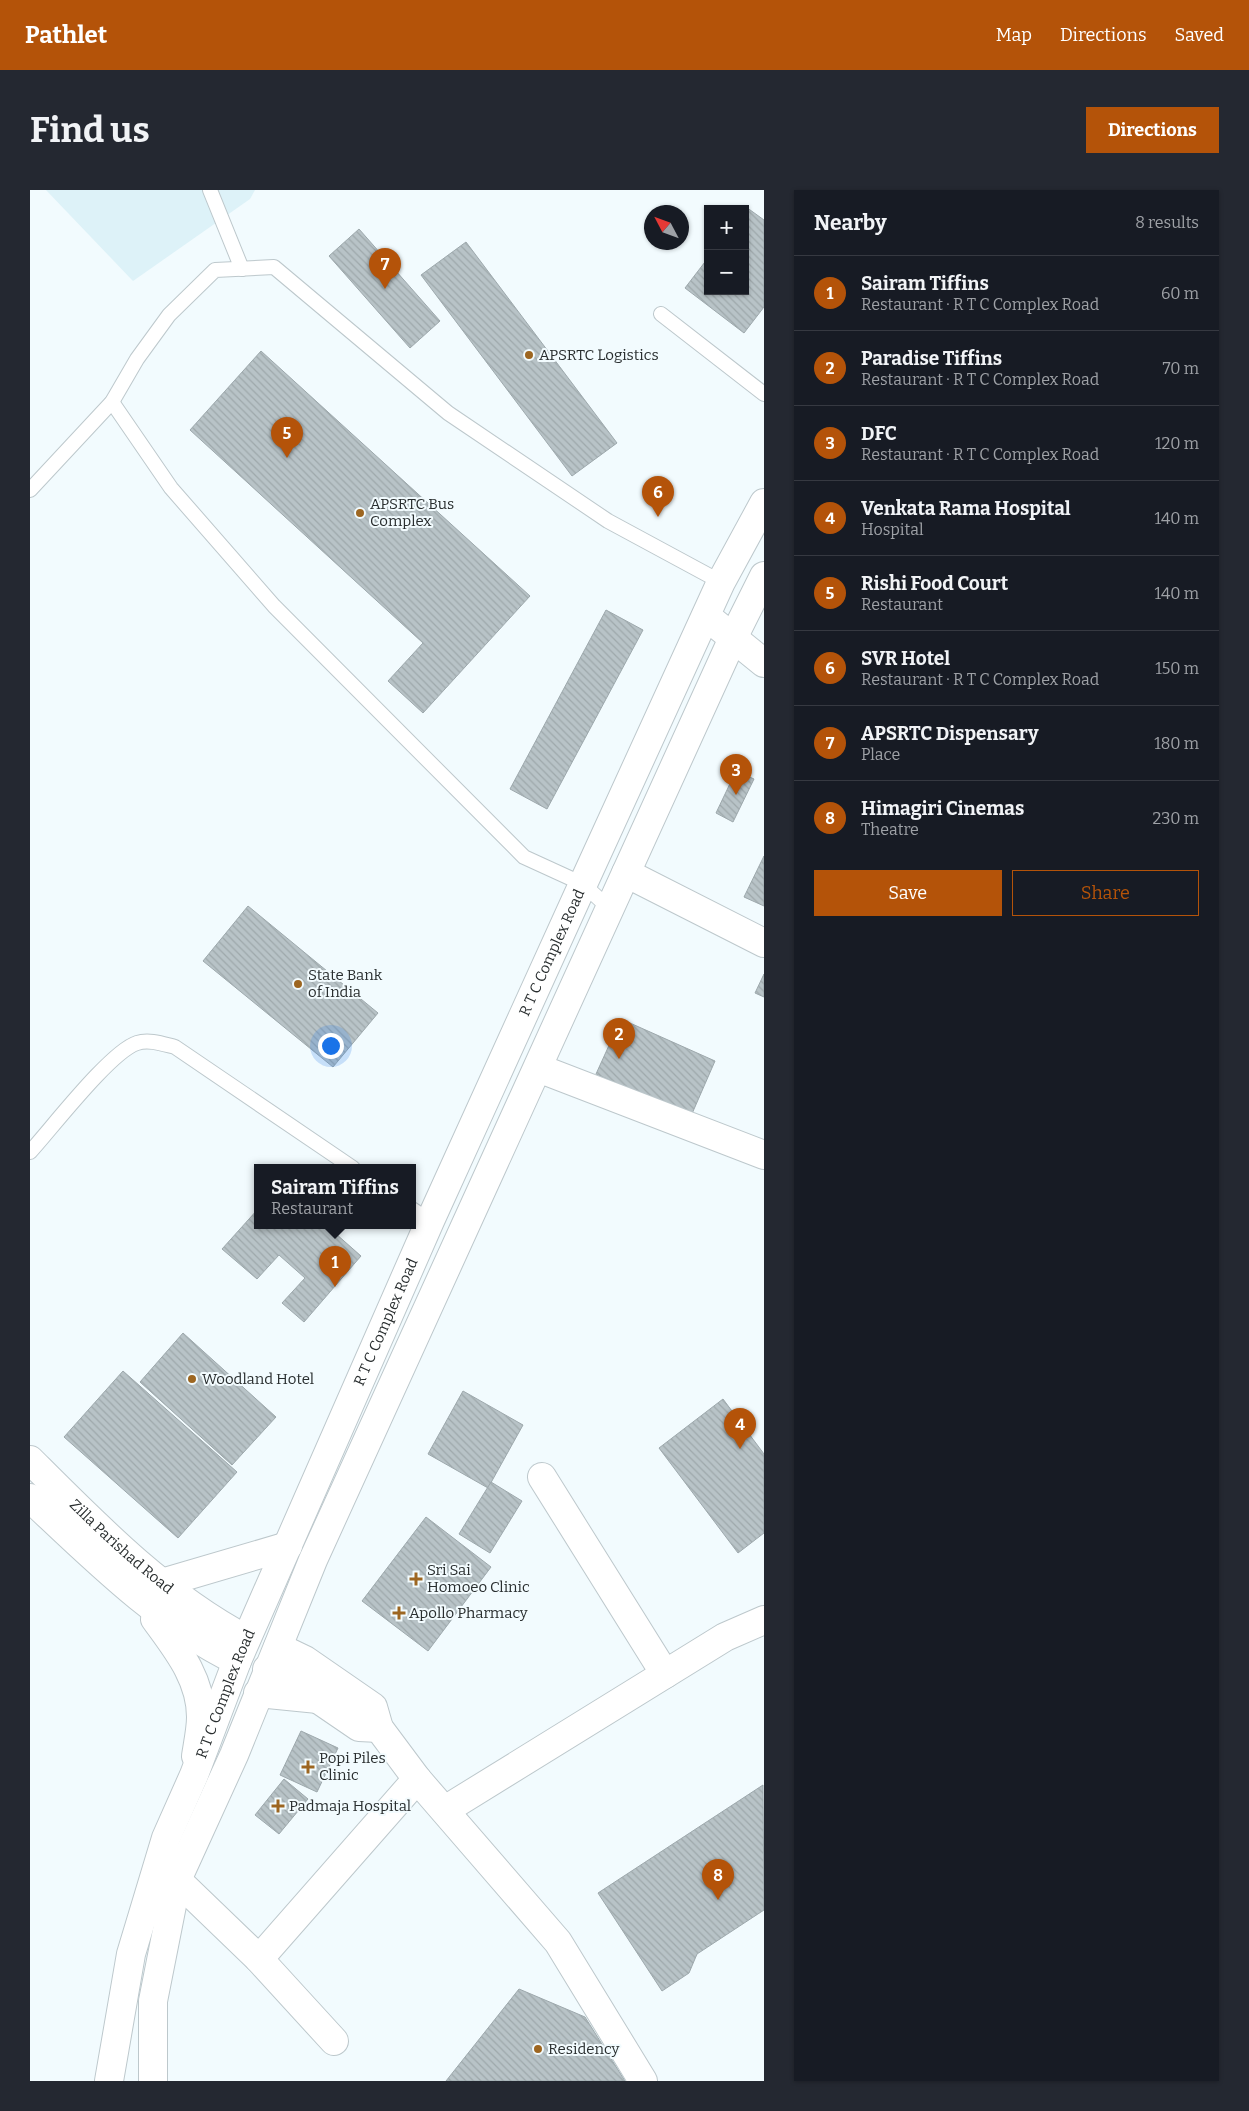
<!DOCTYPE html>
<meta charset="utf-8">
<style>
:root{--surface:#171b24;--page:#242831;--text:#f1f3f6;--muted:#9ea1a6;--line:#363941;--accent:#b45309}
body{margin:0;font-family:Bitter,serif;background:var(--page);color:var(--text)}
.controls{position:absolute;right:15px;top:15px;display:grid;overflow:hidden;border-radius:0px;box-shadow:0 1px 4px #0004}
.controls button{width:45px;height:45px;display:grid;place-items:center;padding:0;border:0;border-bottom:1px solid var(--line);background:var(--surface);color:var(--text);font:25px sans-serif}
.compass{position:absolute;left:614px;top:15px;width:45px;height:45px;border-radius:50%;background:var(--surface);box-shadow:0 1px 4px #0004;rotate:311deg}
.you{position:absolute;left:300px;top:855px;width:18px;height:18px;margin:-12px;border:4px solid #fff;border-radius:50%;background:#1a73e8;box-shadow:0 0 0 8px #1a73e833}
.badge{display:grid;place-items:center;width:32px;height:32px;border-radius:50%;background:var(--accent);color:#fff;font-size:16px;font-weight:700}
.pin{position:absolute;translate:-50% -41px;filter:drop-shadow(0 1px 2px #0008)}
.pin::after{content:'';position:absolute;top:26px;width:18px;height:15px;background:inherit;clip-path:polygon(0 0,100% 0,50% 100%)}
.popup{position:absolute;left:224px;top:974px;width:162px;height:65px;box-sizing:border-box;display:grid;place-content:center;border-radius:0px;background:var(--surface);filter:drop-shadow(0 1px 4px #0005);font-size:16px;white-space:nowrap;color:var(--muted)}
.popup b{font-size:19px;color:var(--text)}
.popup::after{content:'';position:absolute;left:50%;top:100%;margin-left:-10px;border:10px solid transparent;border-top-color:var(--surface)}
.list{margin:0;padding:0;list-style:none}
h2{display:flex;justify-content:space-between;align-items:center;height:65px;margin:0;padding:0 20px;font-size:21px}
h2 small{font-size:16px;font-weight:400;color:var(--muted)}
.list li{display:grid;grid-template-columns:32px 1fr auto;gap:15px;align-items:center;box-sizing:border-box;height:75px;padding:0 20px;border-top:1px solid var(--line)}
.list b{display:block;font-size:19px;white-space:nowrap}
.list p{margin:0;font-size:16px;white-space:nowrap;color:var(--muted)}
.list em{font-size:16px;font-style:normal;color:var(--muted)}
.actions{display:flex;gap:10px;padding:15px 20px}
.actions a{flex:1;padding:11px 0;border:1px solid var(--accent);border-radius:0px;text-align:center;font-size:18px;color:var(--accent)}
.actions .main{background:var(--accent);color:#fff}
.map{position:relative;flex:none;width:734px;height:1891px;overflow:hidden;border-radius:0px}
header{display:flex;align-items:center;gap:30px;box-sizing:border-box;height:70px;padding:0 25px;background:var(--accent);color:#fff}
header strong{font-size:24px}
nav{display:flex;gap:28px;margin-inline-start:auto;font-size:18px}
.intro{display:flex;align-items:center;justify-content:space-between;box-sizing:border-box;height:120px;padding:0 30px}
h1{margin:0;font-size:35px}
.button{padding:12px 22px;border-radius:0px;background:var(--accent);color:#fff;font-size:18px;font-weight:700}
main{display:flex;gap:30px;padding:0 30px}
aside{flex:1;background:var(--surface);border-radius:0px;box-shadow:0 1px 4px #0004}
.map>svg:first-child{display:block}
.built{fill:#ddf2f8}
.building{fill:url(#building-back-hatch);stroke:#9da8ac}
.lines{fill:none;stroke-linecap:round;stroke-linejoin:round}
.lane-casing{stroke:#bdc8cc;stroke-width:16}
.street-casing{stroke:#bdc8cc;stroke-width:30}
.secondary-casing{stroke:#bdc8cc;stroke-width:30}
.primary-casing{stroke:#bdc8cc;stroke-width:30}
.lane{stroke:#fff;stroke-width:14}
.street{stroke:#fff;stroke-width:28}
.secondary{stroke:#fff;stroke-width:28}
.primary{stroke:#fff;stroke-width:28}
.poi-dot{fill:#9d6621;stroke:#f2fbfe;stroke-width:2}
.labels{text-anchor:middle;dominant-baseline:central;stroke-width:4;stroke-linejoin:round;paint-order:stroke}
.poi-label{font-size:15px;fill:#292e2f;stroke:#f2fbfe;text-anchor:start}
.street-label{font-size:15px;fill:#292e2f;stroke:#f2fbfe}
</style>
<header>
<strong>Pathlet</strong>
<nav><a>Map</a><a>Directions</a><a>Saved</a></nav>
</header>
<div class="intro"><h1>Find us</h1><a class="button">Directions</a></div>
<main>
<div class="map">
<svg width="734" height="1891" viewBox="0 0 734 1891">
<defs>
<pattern id="building-back-hatch" width="6" height="6" patternUnits="userSpaceOnUse" patternTransform="scale(1.25)"><rect width="6" height="6" fill="#b8c3c7"/><path d="M-1 5l2 2M0 0l6 6M5-1l2 2" fill="none" stroke="#9ea8ab"/></pattern>
</defs>
<rect width="100%" height="100%" fill="#f2fbfe"/>
<path class="built" d="M16,0H225L220,9L103,91Z"/>
<g class="building">
<path d="M716,17L734,30V117L714,143L655,98L678,68V101H715Z"/>
<path d="M329,39L410,131L380,158L299,66Z"/>
<path d="M436,52L587,253L542,286L391,85Z"/>
<path d="M231,161L500,406L393,523L358,491L393,453L160,240Z"/>
<path d="M576,420L613,440L517,619L480,599Z"/>
<path d="M706,581L724,589L703,632L686,623Z"/>
<path d="M734,666V716L714,707Z"/>
<path d="M218,716L348,823L303,877L173,771Z"/>
<path d="M734,784V807L725,803Z"/>
<path d="M591,829L685,871L661,926L566,884Z"/>
<path d="M228,1019V1036H297L331,1066L274,1132L252,1113L275,1088L249,1065L227,1089L192,1059Z"/>
<path d="M153,1143L246,1227L202,1275L110,1192Z"/>
<path d="M93,1181L207,1282L148,1348L34,1247Z"/>
<path d="M433,1201L493,1235L458,1298L398,1264Z"/>
<path d="M693,1209L734,1264V1343L708,1363L629,1258Z"/>
<path d="M461,1292L492,1311L460,1363L429,1344Z"/>
<path d="M396,1327L461,1377L398,1461L332,1411Z"/>
<path d="M271,1541L308,1558L287,1602L250,1585Z"/>
<path d="M254,1589L278,1609L249,1644L225,1625Z"/>
<path d="M733,1595L734,1720L667,1764L659,1783L632,1801L568,1703Z"/>
<path d="M489,1799L555,1827L595,1891H416Z"/>
</g>
<g class="lines">
<defs>
<g id="lane">
<path d="M180,0L212,79"/>
<path d="M631,124L734,204"/>
<path d="M82,212L141,298L244,416L494,667L553,694L580,719"/>
<path d="M0,300L82,212L107,169L139,125L185,80L244,77L418,223L578,331L691,392"/>
<path d="M0,962C22,938 80,862 107,853C119,849 133,854 145,857L323,978"/>
<path d="M382,1019L400,1031"/>
</g>
<g id="street">
<path d="M596,683L734,753"/>
<path d="M508,878L734,965"/>
<path d="M512,1287L635,1484"/>
<path d="M248,1457L275,1470L343,1517L349,1538L387,1589L528,1752L613,1891"/>
<path d="M237,1479L288,1509L329,1537L349,1538"/>
<path d="M415,1620L695,1447L734,1430"/>
<path d="M147,1690L229,1769L304,1851"/>
<path d="M229,1769L387,1589"/>
</g>
<g id="secondary">
<path d="M676,426L734,473"/>
<path id="s1" d="M0,1270C66,1336 133,1405 216,1449"/>
<path d="M0,1308C64,1368 127,1432 207,1471"/>
<path d="M132,1393L258,1356"/>
<path d="M125,1429C146,1458 171,1488 171,1527C171,1539 168,1553 166,1566"/>
</g>
<g id="primary">
<path d="M228,1503L288,1509"/>
<path id="s2" d="M79,1891L101,1764L136,1648L164,1585L207,1471L400,1031L553,694L691,392L734,313"/>
<path d="M123,1891V1811L147,1690L204,1565L283,1370L703,448L734,386"/>
</g>
</defs>
<use href="#lane" class="lane-casing"/>
<use href="#street" class="street-casing"/>
<use href="#secondary" class="secondary-casing"/>
<use href="#primary" class="primary-casing"/>
<use href="#lane" class="lane"/>
<use href="#street" class="street"/>
<use href="#secondary" class="secondary"/>
<use href="#primary" class="primary"/>
</g>
<g class="poi-dot">
<circle cx="499" cy="165" r="5"/>
<circle cx="330" cy="323" r="5"/>
<circle cx="268" cy="794" r="5"/>
<circle cx="162" cy="1189" r="5"/>
<path d="M383.5 1381.5h5v5h5v5h-5v5h-5v-5h-5v-5h5z"/>
<path d="M366.5 1415.5h5v5h5v5h-5v5h-5v-5h-5v-5h5z"/>
<path d="M275.5 1569.5h5v5h5v5h-5v5h-5v-5h-5v-5h5z"/>
<path d="M245.5 1608.5h5v5h5v5h-5v5h-5v-5h-5v-5h5z"/>
<circle cx="508" cy="1859" r="5"/>
</g>
<g class="labels">
<g class="poi-label">
<text x="509" y="165">APSRTC Logistics</text>
<text x="340" y="314">APSRTC Bus<tspan x="340" dy="17">Complex</tspan></text>
<text x="278" y="785">State Bank<tspan x="278" dy="17">of India</tspan></text>
<text x="172" y="1189">Woodland Hotel</text>
<text x="397" y="1380">Sri Sai<tspan x="397" dy="17">Homoeo Clinic</tspan></text>
<text x="379" y="1423">Apollo Pharmacy</text>
<text x="289" y="1568">Popi Piles<tspan x="289" dy="17">Clinic</tspan></text>
<text x="259" y="1616">Padmaja Hospital</text>
<text x="518" y="1859">Residency</text>
</g>
<g class="street-label">
<text stroke="none"><textPath href="#s2" startOffset="1216">R T C Complex Road</textPath></text>
<text stroke="none"><textPath href="#s2" startOffset="811">R T C Complex Road</textPath></text>
<text stroke="none"><textPath href="#s1" startOffset="126">Zilla Parishad Road</textPath></text>
<text stroke="none"><textPath href="#s2" startOffset="406">R T C Complex Road</textPath></text>
</g>
</g>
</svg>
<div class="controls">
<button>+</button>
<button>−</button>
</div>
<svg class="compass" viewBox="-18 -18 36 36"><path d="M0-13l5 13h-10z" fill="#e53935"/><path d="M0 13l5-13h-10z" fill="#9ea1a6"/></svg>
<div class="you"></div>
<div class="pin badge" style="left:305px;top:1097px">1</div>
<div class="popup"><b>Sairam Tiffins</b>Restaurant</div>
<div class="pin badge" style="left:589px;top:869px">2</div>
<div class="pin badge" style="left:706px;top:605px">3</div>
<div class="pin badge" style="left:710px;top:1259px">4</div>
<div class="pin badge" style="left:257px;top:268px">5</div>
<div class="pin badge" style="left:628px;top:327px">6</div>
<div class="pin badge" style="left:355px;top:99px">7</div>
<div class="pin badge" style="left:688px;top:1710px">8</div>
</div>
<aside>
<h2>Nearby<small>8 results</small></h2>
<ul class="list">
<li><span class="badge">1</span><div><b>Sairam Tiffins</b><p>Restaurant · R T C Complex Road</p></div><em>60 m</em></li>
<li><span class="badge">2</span><div><b>Paradise Tiffins</b><p>Restaurant · R T C Complex Road</p></div><em>70 m</em></li>
<li><span class="badge">3</span><div><b>DFC</b><p>Restaurant · R T C Complex Road</p></div><em>120 m</em></li>
<li><span class="badge">4</span><div><b>Venkata Rama Hospital</b><p>Hospital</p></div><em>140 m</em></li>
<li><span class="badge">5</span><div><b>Rishi Food Court</b><p>Restaurant</p></div><em>140 m</em></li>
<li><span class="badge">6</span><div><b>SVR Hotel</b><p>Restaurant · R T C Complex Road</p></div><em>150 m</em></li>
<li><span class="badge">7</span><div><b>APSRTC Dispensary</b><p>Place</p></div><em>180 m</em></li>
<li><span class="badge">8</span><div><b>Himagiri Cinemas</b><p>Theatre</p></div><em>230 m</em></li>
</ul>
<div class="actions"><a class="main">Save</a><a>Share</a></div>
</aside>
</main>
